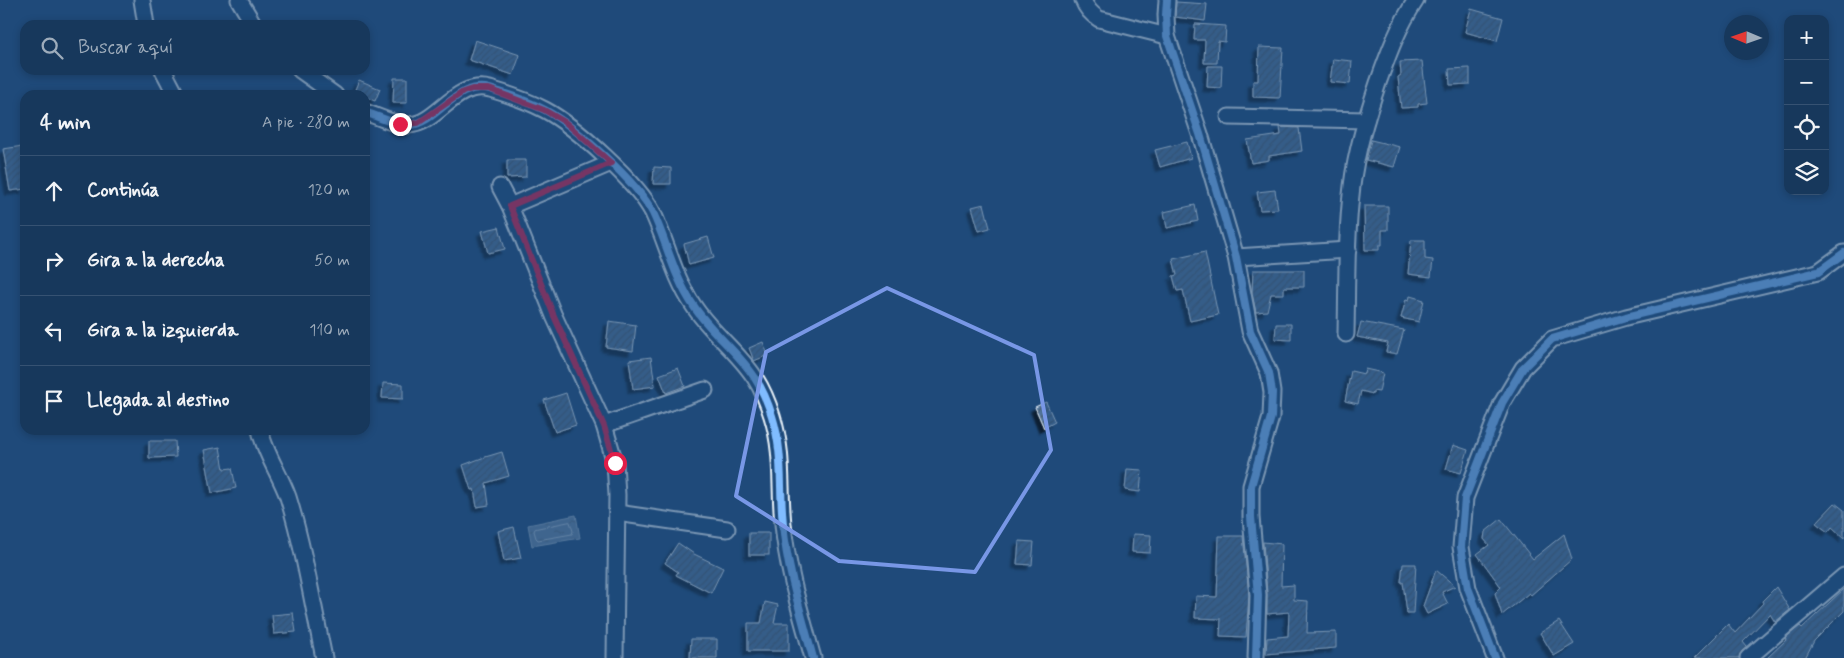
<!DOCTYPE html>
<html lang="es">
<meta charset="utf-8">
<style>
:root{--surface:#17385c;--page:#203f62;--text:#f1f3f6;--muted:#9eacbb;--line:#365272}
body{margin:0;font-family:Mynerve,sans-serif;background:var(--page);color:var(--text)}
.controls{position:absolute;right:15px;top:15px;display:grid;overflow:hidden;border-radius:10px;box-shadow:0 2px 8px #0003}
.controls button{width:45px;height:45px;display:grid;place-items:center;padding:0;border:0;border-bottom:1px solid var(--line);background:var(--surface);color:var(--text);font:25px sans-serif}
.compass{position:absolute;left:1724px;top:15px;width:45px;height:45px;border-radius:50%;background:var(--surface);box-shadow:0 2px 8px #0003;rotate:272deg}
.stop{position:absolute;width:15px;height:15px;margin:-11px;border:4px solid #e11d48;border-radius:50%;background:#fff}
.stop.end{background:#e11d48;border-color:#fff;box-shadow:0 1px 5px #0008}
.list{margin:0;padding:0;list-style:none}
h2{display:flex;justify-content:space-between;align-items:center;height:65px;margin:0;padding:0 20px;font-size:21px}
h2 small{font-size:16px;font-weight:400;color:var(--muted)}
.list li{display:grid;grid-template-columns:32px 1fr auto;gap:15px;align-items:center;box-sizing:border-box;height:70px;padding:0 20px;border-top:1px solid var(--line)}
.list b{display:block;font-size:19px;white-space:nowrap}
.list em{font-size:16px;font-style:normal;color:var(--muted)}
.icon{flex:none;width:28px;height:28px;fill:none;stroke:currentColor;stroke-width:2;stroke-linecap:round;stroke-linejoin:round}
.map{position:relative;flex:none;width:1844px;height:658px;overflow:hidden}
.search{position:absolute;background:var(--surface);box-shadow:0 2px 8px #0003;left:20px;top:20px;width:350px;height:55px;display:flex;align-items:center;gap:12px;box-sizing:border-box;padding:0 18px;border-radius:15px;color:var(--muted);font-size:19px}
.panel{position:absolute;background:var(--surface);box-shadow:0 2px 8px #0003;left:20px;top:90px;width:350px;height:345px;border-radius:15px}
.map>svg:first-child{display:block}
.water{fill:url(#water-ripples);stroke:#9ab0c7}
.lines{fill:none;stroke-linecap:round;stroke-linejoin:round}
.shore{stroke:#b4c6d8;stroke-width:1}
.building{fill:url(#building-hatch);stroke:#e8f1f8;filter:url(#shadow)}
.street-casing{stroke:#e8f1f8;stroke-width:19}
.street{stroke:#1f4a7a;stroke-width:15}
.cycleway-casing{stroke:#1f4a7a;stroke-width:11}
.cycleway{stroke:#80bcff;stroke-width:8}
.route{stroke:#e11d48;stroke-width:6}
.marked{fill:none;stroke:#7897e6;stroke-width:4;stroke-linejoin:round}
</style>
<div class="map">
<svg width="1844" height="658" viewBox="0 0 1844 658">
<defs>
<pattern id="water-ripples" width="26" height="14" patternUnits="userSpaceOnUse" patternTransform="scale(1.25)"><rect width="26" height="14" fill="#6685a7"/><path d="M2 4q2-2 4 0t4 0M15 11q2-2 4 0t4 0" fill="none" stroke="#596d82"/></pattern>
<pattern id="building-hatch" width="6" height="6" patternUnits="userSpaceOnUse" patternTransform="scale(1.25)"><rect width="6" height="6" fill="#517399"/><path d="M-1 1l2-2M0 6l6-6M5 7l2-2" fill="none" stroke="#4c5e72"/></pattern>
<filter id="shadow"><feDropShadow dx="-4.5" dy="4.5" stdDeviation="1" flood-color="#0009"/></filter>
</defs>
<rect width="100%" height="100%" fill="#1f4a7a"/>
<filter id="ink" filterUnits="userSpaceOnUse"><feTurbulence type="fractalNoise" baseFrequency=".02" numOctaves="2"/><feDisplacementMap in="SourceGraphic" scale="10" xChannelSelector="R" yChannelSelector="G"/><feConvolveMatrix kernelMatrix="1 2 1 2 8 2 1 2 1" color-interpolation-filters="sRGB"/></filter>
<g filter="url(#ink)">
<path class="water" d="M576,515L580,538L532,546L528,525Z"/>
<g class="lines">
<path class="shore" d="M570,522L573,531L572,534L538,540L536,538L534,531L535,529Z"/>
</g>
<g class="building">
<path d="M1176,2L1207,4L1205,21L1175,17Z"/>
<path d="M1471,9L1503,18L1497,41L1465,32Z"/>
<path d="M1195,24L1226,26L1225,42L1218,41L1217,63H1204L1205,40H1194Z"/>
<path d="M475,40L520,55L513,75L469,60Z"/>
<path d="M1259,47L1283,48L1280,98L1253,97V81H1258Z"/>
<path d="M1333,59L1352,61L1350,84L1330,82Z"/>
<path d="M1422,61L1427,103L1418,104V107L1401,108L1398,77L1401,75L1400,62Z"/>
<path d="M1208,66H1222L1221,88L1207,87Z"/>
<path d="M1470,68V84L1450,85L1449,69Z"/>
<path d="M394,78H407V103H393Z"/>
<path d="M359,80L380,89L375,101L365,97V95L354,92Z"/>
<path d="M1280,127L1299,128L1302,151L1269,156V160L1251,163L1247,140L1281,135Z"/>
<path d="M1371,140L1400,147L1394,167L1366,160Z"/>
<path d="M1187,142L1191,158L1160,167L1155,150Z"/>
<path d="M23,146L25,189L10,191L3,149Z"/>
<path d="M507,160H526V177L507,178Z"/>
<path d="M654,167L671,168V184H653Z"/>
<path d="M1275,190L1278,209L1260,210L1257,192Z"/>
<path d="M984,204L990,228L979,231L972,207Z"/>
<path d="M1195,205L1198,221L1167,228L1164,212Z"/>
<path d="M1364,206H1388V230H1382V245H1379V250H1365Z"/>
<path d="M499,227L505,249L488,253L482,231Z"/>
<path d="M708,237L714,258L689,265L684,244Z"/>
<path d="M1411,240H1425V259L1433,260L1431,277L1408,274Z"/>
<path d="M1205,252L1218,315L1190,321L1183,290L1177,291L1173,276L1177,275L1173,259Z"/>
<path d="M1253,270H1304V287H1284V294H1271L1267,311L1256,312L1252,294Z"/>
<path d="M1410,296L1424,300L1419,322L1401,318L1406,299L1409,300Z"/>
<path d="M609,321L636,325L633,351L606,347Z"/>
<path d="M1361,322L1404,330L1397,354L1386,352L1388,343L1357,337Z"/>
<path d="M1276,324H1291V340L1275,339Z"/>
<path d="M763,342L768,355L754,361L749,348Z"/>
<path d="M651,357L655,386L633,389L629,360Z"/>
<path d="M678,368L685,386L666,393L659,375Z"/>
<path d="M1365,369L1383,373L1379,392L1373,391V394L1361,391L1358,404L1345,401L1351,371L1364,374Z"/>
<path d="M383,383L403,384V399L382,398Z"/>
<path d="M566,393L576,425L555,432L544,400Z"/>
<path d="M1046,402L1055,422L1044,428L1035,407Z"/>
<path d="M149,441H175L176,457L149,458Z"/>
<path d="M1453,445L1468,450L1461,473L1446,469Z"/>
<path d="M220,447L224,469L232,468L236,488L212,493L204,450Z"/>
<path d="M502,452L509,476L486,483L489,505L477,507L474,489L471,490L463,465L482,458Z"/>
<path d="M1127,469L1142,470L1140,492L1125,490Z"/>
<path d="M1835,503L1844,510V538L1832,527L1828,532L1816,523Z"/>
<path d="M1501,519L1533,559L1564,534L1572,559L1531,595L1529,593L1502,615L1495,593L1501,587L1477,554L1489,545L1484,539L1485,532Z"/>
<path d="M514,527L521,558L504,561L498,531Z"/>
<rect x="749" y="533" width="20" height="22"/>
<path d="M1133,534L1151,535L1150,553L1132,552Z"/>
<path d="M1219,536H1243L1249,595L1246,637L1220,636L1221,619L1195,618L1196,596L1217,597Z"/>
<path d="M1019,541L1034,542L1032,565L1017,564Z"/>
<path d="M1263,542L1282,544L1281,586L1294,585V600L1308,601L1307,633L1336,632V648L1266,654L1267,638L1288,636L1289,612L1267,614V594Z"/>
<path d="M678,543L694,554L723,568L711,593L676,575L678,572L665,563Z"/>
<path d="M1403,564H1416L1413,613H1407L1403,582H1401Z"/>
<path d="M1436,570L1455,586L1442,592L1448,604L1427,614L1423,606Z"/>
<path d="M1776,587L1790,610L1775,622L1770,614L1743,642L1747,647L1742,651L1739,658H1694L1728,624L1735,633L1763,603L1762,601Z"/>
<path d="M1844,589V611L1814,641L1805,658H1767L1786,640L1785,638L1800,626L1802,628Z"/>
<path d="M765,602L778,605L774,623H789V651H748V623H761Z"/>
<path d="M293,613L296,632L274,634L272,615Z"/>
<path d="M1559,621L1574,644L1554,656L1540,633Z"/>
<path d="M691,639H717V658H690Z"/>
</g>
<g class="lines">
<defs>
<g id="street">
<path d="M142,0L146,25"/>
<path d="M239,0L254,25"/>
<path d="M1083,0C1086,8 1091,14 1099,19L1167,36"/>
<path d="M1167,0L1166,15L1167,36L1200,134L1236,257L1250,331L1269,373L1272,392L1271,417L1251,486V517L1258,595L1256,658"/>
<path d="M163,70L176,95"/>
<path d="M300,70L335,95"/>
<path d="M365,112C379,117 394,125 409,125C438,124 455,80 490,89C507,94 530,102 545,110C575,126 638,183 653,213C667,243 674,277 693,305C710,332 738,351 755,378C762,389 768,403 772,416C784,454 779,485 783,524C787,569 801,614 813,658"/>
<path d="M1229,117L1366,120"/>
<path d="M500,187L510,206L554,316L604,425L615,463L617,495L615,658"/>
<path d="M510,206L611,163"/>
<path d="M1236,257L1348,250"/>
<path d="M1346,334C1347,285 1346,235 1352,186C1356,151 1367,116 1378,83C1389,52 1398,27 1416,0"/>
<path d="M604,425L705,390"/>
<path d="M260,430C265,454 280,474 288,497C304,549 313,605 324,658"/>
<path d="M617,513L727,529"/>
<path d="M1495,658L1468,588L1461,547L1465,498L1502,403L1523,368L1552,339L1626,317L1818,272L1844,253"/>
<path d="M1748,658L1844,576"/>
</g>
</defs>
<use href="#street" class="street-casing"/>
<use href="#street" class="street"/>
<defs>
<g id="cycleway">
<path d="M1167,0L1166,15L1167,36L1200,134L1236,257L1250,331L1269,373L1272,392L1271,417L1251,486V517L1258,595L1256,658"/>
<path d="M365,112C379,117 394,125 409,125C438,124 455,80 490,89C507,94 530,102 545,110C575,126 638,183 653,213C667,243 674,277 693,305C710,332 738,351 755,378C762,389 768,403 772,416C784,454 779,485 783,524C787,569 801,614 813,658"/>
<path d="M1495,658L1468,588L1461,547L1465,498L1502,403L1523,368L1552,339L1626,317L1818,272L1844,253"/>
</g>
</defs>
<use href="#cycleway" class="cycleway-casing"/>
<use href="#cycleway" class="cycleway"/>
</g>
</g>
<g class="lines" filter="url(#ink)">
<path class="route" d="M400,124L418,123L463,92L472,89H489L544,110L565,122L611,163L510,206L554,316L604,426L615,463"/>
</g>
<path d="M0 0H1844V658H0ZM887,288L1034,355L1051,450L975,572L839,561L736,496L766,352Z" fill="#1f4a7a" fill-opacity=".55" fill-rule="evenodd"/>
<path class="marked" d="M887,288L1034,355L1051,450L975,572L839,561L736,496L766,352Z"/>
</svg>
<div class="controls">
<button>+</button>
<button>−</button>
<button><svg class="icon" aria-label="locate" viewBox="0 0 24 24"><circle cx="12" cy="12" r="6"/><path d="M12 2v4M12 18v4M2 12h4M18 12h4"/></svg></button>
<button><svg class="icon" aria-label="layers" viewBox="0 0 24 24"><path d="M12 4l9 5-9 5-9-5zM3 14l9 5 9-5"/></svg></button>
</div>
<svg class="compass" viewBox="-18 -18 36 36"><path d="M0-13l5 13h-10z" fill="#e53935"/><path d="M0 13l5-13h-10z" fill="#9eacbb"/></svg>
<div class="stop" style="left:615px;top:463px"></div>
<div class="stop end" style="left:400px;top:124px"></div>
<div class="search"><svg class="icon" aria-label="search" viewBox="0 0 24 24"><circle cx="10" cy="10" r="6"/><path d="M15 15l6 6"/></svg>Buscar aquí</div>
<section class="panel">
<h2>4 min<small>A pie · 280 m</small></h2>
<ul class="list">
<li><svg class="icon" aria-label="ahead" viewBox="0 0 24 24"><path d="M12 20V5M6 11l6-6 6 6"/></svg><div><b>Continúa</b></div><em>120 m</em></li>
<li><svg class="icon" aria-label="right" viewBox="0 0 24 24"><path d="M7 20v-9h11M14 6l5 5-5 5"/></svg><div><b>Gira a la derecha</b></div><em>50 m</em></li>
<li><svg class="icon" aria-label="left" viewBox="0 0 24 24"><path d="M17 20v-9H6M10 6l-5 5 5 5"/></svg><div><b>Gira a la izquierda</b></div><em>110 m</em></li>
<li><svg class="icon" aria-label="arrive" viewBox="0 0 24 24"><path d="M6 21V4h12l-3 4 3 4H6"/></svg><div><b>Llegada al destino</b></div></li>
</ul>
</section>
</div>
